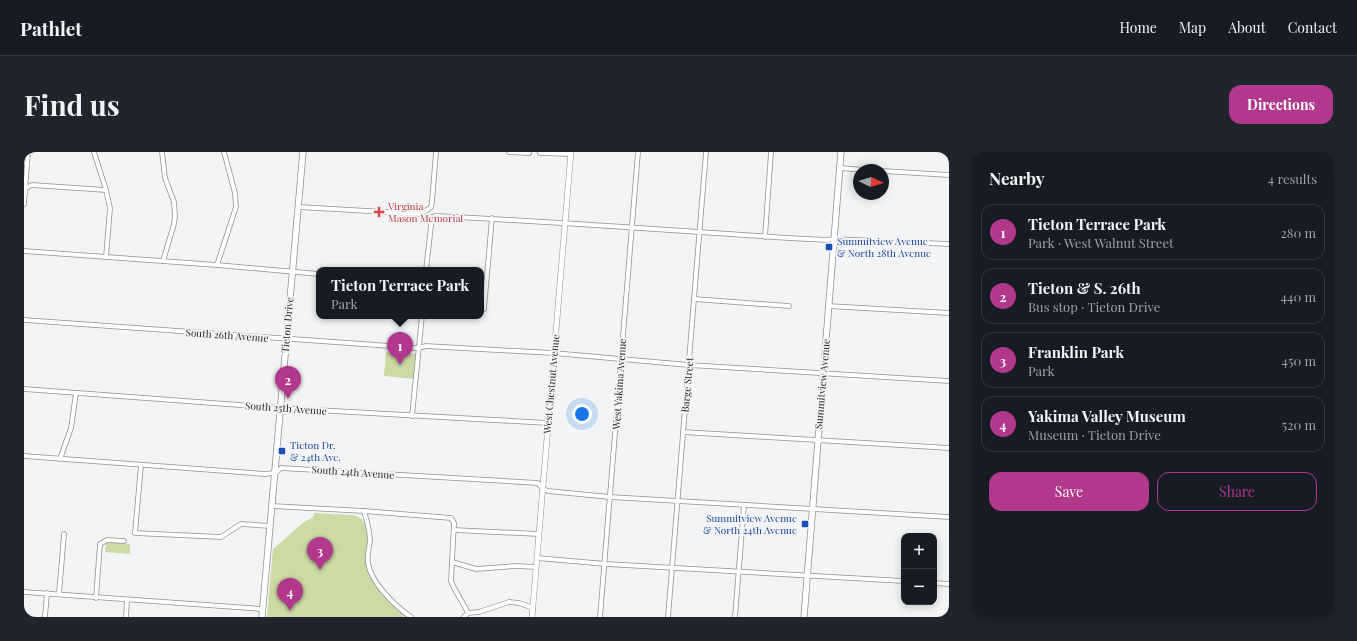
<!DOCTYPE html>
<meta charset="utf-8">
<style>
:root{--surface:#171b24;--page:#20242c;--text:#f1f3f6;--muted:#9ea1a6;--line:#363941;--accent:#b1388c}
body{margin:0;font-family:"Playfair Display",serif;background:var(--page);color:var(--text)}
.controls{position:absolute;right:12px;bottom:12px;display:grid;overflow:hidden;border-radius:8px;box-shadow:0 2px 10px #0003}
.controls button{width:36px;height:36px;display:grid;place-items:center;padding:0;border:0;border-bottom:1px solid var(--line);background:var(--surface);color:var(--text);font:20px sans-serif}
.compass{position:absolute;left:829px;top:12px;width:36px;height:36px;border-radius:50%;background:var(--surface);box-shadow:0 2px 10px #0003;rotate:94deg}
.you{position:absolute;left:558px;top:262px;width:14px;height:14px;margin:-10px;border:3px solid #fff;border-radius:50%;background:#1a73e8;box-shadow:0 0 0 6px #1a73e833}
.badge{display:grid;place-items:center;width:26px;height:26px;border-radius:50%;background:var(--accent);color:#fff;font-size:13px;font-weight:700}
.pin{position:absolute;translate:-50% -33px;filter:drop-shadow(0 1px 2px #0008)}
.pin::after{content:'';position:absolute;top:21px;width:14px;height:12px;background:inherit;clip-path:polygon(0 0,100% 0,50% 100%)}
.popup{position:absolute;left:292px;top:115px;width:168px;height:52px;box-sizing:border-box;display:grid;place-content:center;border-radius:8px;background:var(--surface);filter:drop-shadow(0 1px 3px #0005);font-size:13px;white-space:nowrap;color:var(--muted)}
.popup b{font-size:15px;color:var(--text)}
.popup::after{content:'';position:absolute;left:50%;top:100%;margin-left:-8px;border:8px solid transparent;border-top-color:var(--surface)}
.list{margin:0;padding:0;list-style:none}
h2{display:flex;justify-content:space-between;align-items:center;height:52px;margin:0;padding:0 16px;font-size:17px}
h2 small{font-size:13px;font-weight:400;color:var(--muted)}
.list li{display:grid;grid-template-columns:26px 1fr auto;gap:12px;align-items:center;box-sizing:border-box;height:56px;margin:0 8px 8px;padding:0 8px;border:1px solid var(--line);border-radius:12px}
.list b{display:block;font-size:15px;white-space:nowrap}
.list p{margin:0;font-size:13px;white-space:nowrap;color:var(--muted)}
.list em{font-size:13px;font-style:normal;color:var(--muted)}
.actions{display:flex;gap:8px;padding:12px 16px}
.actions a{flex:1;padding:9px 0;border:1px solid var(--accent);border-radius:12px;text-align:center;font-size:14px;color:var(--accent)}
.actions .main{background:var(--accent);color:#fff}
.map{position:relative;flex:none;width:925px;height:465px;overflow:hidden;border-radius:12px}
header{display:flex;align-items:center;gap:24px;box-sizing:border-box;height:56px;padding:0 20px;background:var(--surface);border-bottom:1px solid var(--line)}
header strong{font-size:19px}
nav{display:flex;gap:22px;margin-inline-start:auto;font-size:14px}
.intro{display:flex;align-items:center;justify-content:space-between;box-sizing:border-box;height:96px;padding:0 24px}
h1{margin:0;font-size:28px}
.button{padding:10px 18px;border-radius:12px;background:var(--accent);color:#fff;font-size:14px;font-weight:700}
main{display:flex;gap:24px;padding:0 24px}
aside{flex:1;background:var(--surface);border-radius:12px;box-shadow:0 2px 10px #0003}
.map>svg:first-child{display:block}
.green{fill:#ccdaa3}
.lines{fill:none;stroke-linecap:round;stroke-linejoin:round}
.minor-casing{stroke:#8e9091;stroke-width:5.5}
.tertiary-casing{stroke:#8e9091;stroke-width:6}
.secondary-casing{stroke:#8e9091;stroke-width:7}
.minor{stroke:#fff;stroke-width:4}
.tertiary{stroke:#fff;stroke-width:5}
.secondary{stroke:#fff;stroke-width:5.5}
.health-dot{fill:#e0444e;stroke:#f3f4f5;stroke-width:1.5}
.transit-dot{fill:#1a4fb4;stroke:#f3f4f5;stroke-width:1.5}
.labels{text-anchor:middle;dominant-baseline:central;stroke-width:4;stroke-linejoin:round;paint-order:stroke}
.health-label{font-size:10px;fill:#be3a42;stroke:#f3f4f5;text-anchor:start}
.transit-label{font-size:10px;fill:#164399;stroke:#f3f4f5;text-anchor:start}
.street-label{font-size:10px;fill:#1e1f1f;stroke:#f3f4f5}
</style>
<header>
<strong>Pathlet</strong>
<nav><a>Home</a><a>Map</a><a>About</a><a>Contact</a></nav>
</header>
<div class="intro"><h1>Find us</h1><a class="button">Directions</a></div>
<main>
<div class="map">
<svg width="925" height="465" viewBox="0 0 925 465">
<rect width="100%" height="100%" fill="#f3f4f5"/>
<g class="green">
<path d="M362,200L392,202L390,227L360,224Z"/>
<path d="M290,361L328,363C352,367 340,397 342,413C343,417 345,422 346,425C355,442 370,453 384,465H243L249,397L280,370L289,365Z"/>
<path d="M82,390L106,392V402L81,400Z"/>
</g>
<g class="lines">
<defs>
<g id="minor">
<path d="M70,0L82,38L86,56L82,105"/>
<path d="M138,0L141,26L150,50L151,64L150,72L139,109"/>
<path d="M485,0L505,1"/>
<path d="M516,1L547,2"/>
<path d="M815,16L842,18"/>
<path d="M859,19L925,23"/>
<path d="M0,37L8,33L82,38"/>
<path d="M0,52L4,0"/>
<path d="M275,55L396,62L403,58L407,55L408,50L412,0"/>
<path d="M741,85L747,0"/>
<path d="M0,99L193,113L295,122"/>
<path d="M193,113L212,55L211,41L200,0"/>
<path d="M402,118L408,65L412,64C542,70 673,81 803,88L810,87L925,92"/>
<path d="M670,147L765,154"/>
<path d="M804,154L925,161"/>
<path d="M460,157L468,66"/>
<path d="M0,168L394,196L402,194L529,201L665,213L925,229"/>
<path d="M0,237L256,256L524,271"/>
<path d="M388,264L398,164"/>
<path d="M659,280L925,296"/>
<path d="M0,304L241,322L251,321L257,316L514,331L519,337L524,339L586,345L925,365"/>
<path d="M36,307L47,276L52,241"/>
<path d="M117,313L111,381L197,385L217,372L246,374"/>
<path d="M248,354L340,359L427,366L430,371L427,429C431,440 439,450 444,461L440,465"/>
<path d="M340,359C343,369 346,379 346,389C345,396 343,404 344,411C347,431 371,454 387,465"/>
<path d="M430,378L515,382"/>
<path d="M513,406L582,412L880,429"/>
<path d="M428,410L452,417L492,414L512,415"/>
<path d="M910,431L925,432"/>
<path d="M0,440L238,457"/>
<path d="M35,442L40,382"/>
<path d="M72,446L76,392L83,388L100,389"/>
<path d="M444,461L455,460L485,450L495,451L509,456"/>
<path d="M21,465L23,441"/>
<path d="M102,465L103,448"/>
<path d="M576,465L614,0"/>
<path d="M644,465L682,0"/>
<path d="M711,465L720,353"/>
</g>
<path id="tertiary" d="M508,465L547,0"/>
<g id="secondary">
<path d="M238,465L279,0"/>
<path d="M780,465L817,0"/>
</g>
</defs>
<use href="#minor" class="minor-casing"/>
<use href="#tertiary" class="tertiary-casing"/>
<use href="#secondary" class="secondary-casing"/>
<use href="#minor" class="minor"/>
<use href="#tertiary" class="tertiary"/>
<use href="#secondary" class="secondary"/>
</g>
<path class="health-dot" d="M353 54h4v4h4v4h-4v4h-4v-4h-4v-4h4z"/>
<g class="transit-dot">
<rect x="801" y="91" width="8" height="8" rx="2"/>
<rect x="254" y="295" width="8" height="8" rx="2"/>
<rect x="777" y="368" width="8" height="8" rx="2"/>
</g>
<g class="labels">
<g class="health-label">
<text x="364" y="54">Virginia<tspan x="364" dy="12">Mason Memorial</tspan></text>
</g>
<g class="transit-label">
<text x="813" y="89">Summitview Avenue<tspan x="813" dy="12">&amp; North 28th Avenue</tspan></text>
<text x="266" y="293">Tieton Dr.<tspan x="266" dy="12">&amp; 24th Ave.</tspan></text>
<text x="773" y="366" text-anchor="end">Summitview Avenue<tspan x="773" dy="12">&amp; North 24th Avenue</tspan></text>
</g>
<g class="street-label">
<text transform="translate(263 173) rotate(-85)">Tieton Drive</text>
<text transform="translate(203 183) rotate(4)">South 26th Avenue</text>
<text transform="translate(527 232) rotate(-85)">West Chestnut Avenue</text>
<text transform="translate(595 232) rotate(-86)">West Yakima Avenue</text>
<text transform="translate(798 232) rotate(-85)">Summitview Avenue</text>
<text transform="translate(663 233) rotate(-85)">Barge Street</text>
<text transform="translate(262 256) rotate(4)">South 25th Avenue</text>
<text transform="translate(329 320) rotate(4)">South 24th Avenue</text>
</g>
</g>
</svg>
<div class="controls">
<button>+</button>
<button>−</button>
</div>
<svg class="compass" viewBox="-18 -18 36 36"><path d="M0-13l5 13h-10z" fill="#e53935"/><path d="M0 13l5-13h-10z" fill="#9ea1a6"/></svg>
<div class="you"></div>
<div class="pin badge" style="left:376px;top:213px">1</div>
<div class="popup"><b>Tieton Terrace Park</b>Park</div>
<div class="pin badge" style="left:264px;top:247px">2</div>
<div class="pin badge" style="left:296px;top:418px">3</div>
<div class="pin badge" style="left:266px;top:459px">4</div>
</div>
<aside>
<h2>Nearby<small>4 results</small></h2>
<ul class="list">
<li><span class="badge">1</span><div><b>Tieton Terrace Park</b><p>Park · West Walnut Street</p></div><em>280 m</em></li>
<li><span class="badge">2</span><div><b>Tieton &amp; S. 26th</b><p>Bus stop · Tieton Drive</p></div><em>440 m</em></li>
<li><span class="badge">3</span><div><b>Franklin Park</b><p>Park</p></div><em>450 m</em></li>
<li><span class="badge">4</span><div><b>Yakima Valley Museum</b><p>Museum · Tieton Drive</p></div><em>520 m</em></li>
</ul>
<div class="actions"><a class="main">Save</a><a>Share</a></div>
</aside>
</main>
